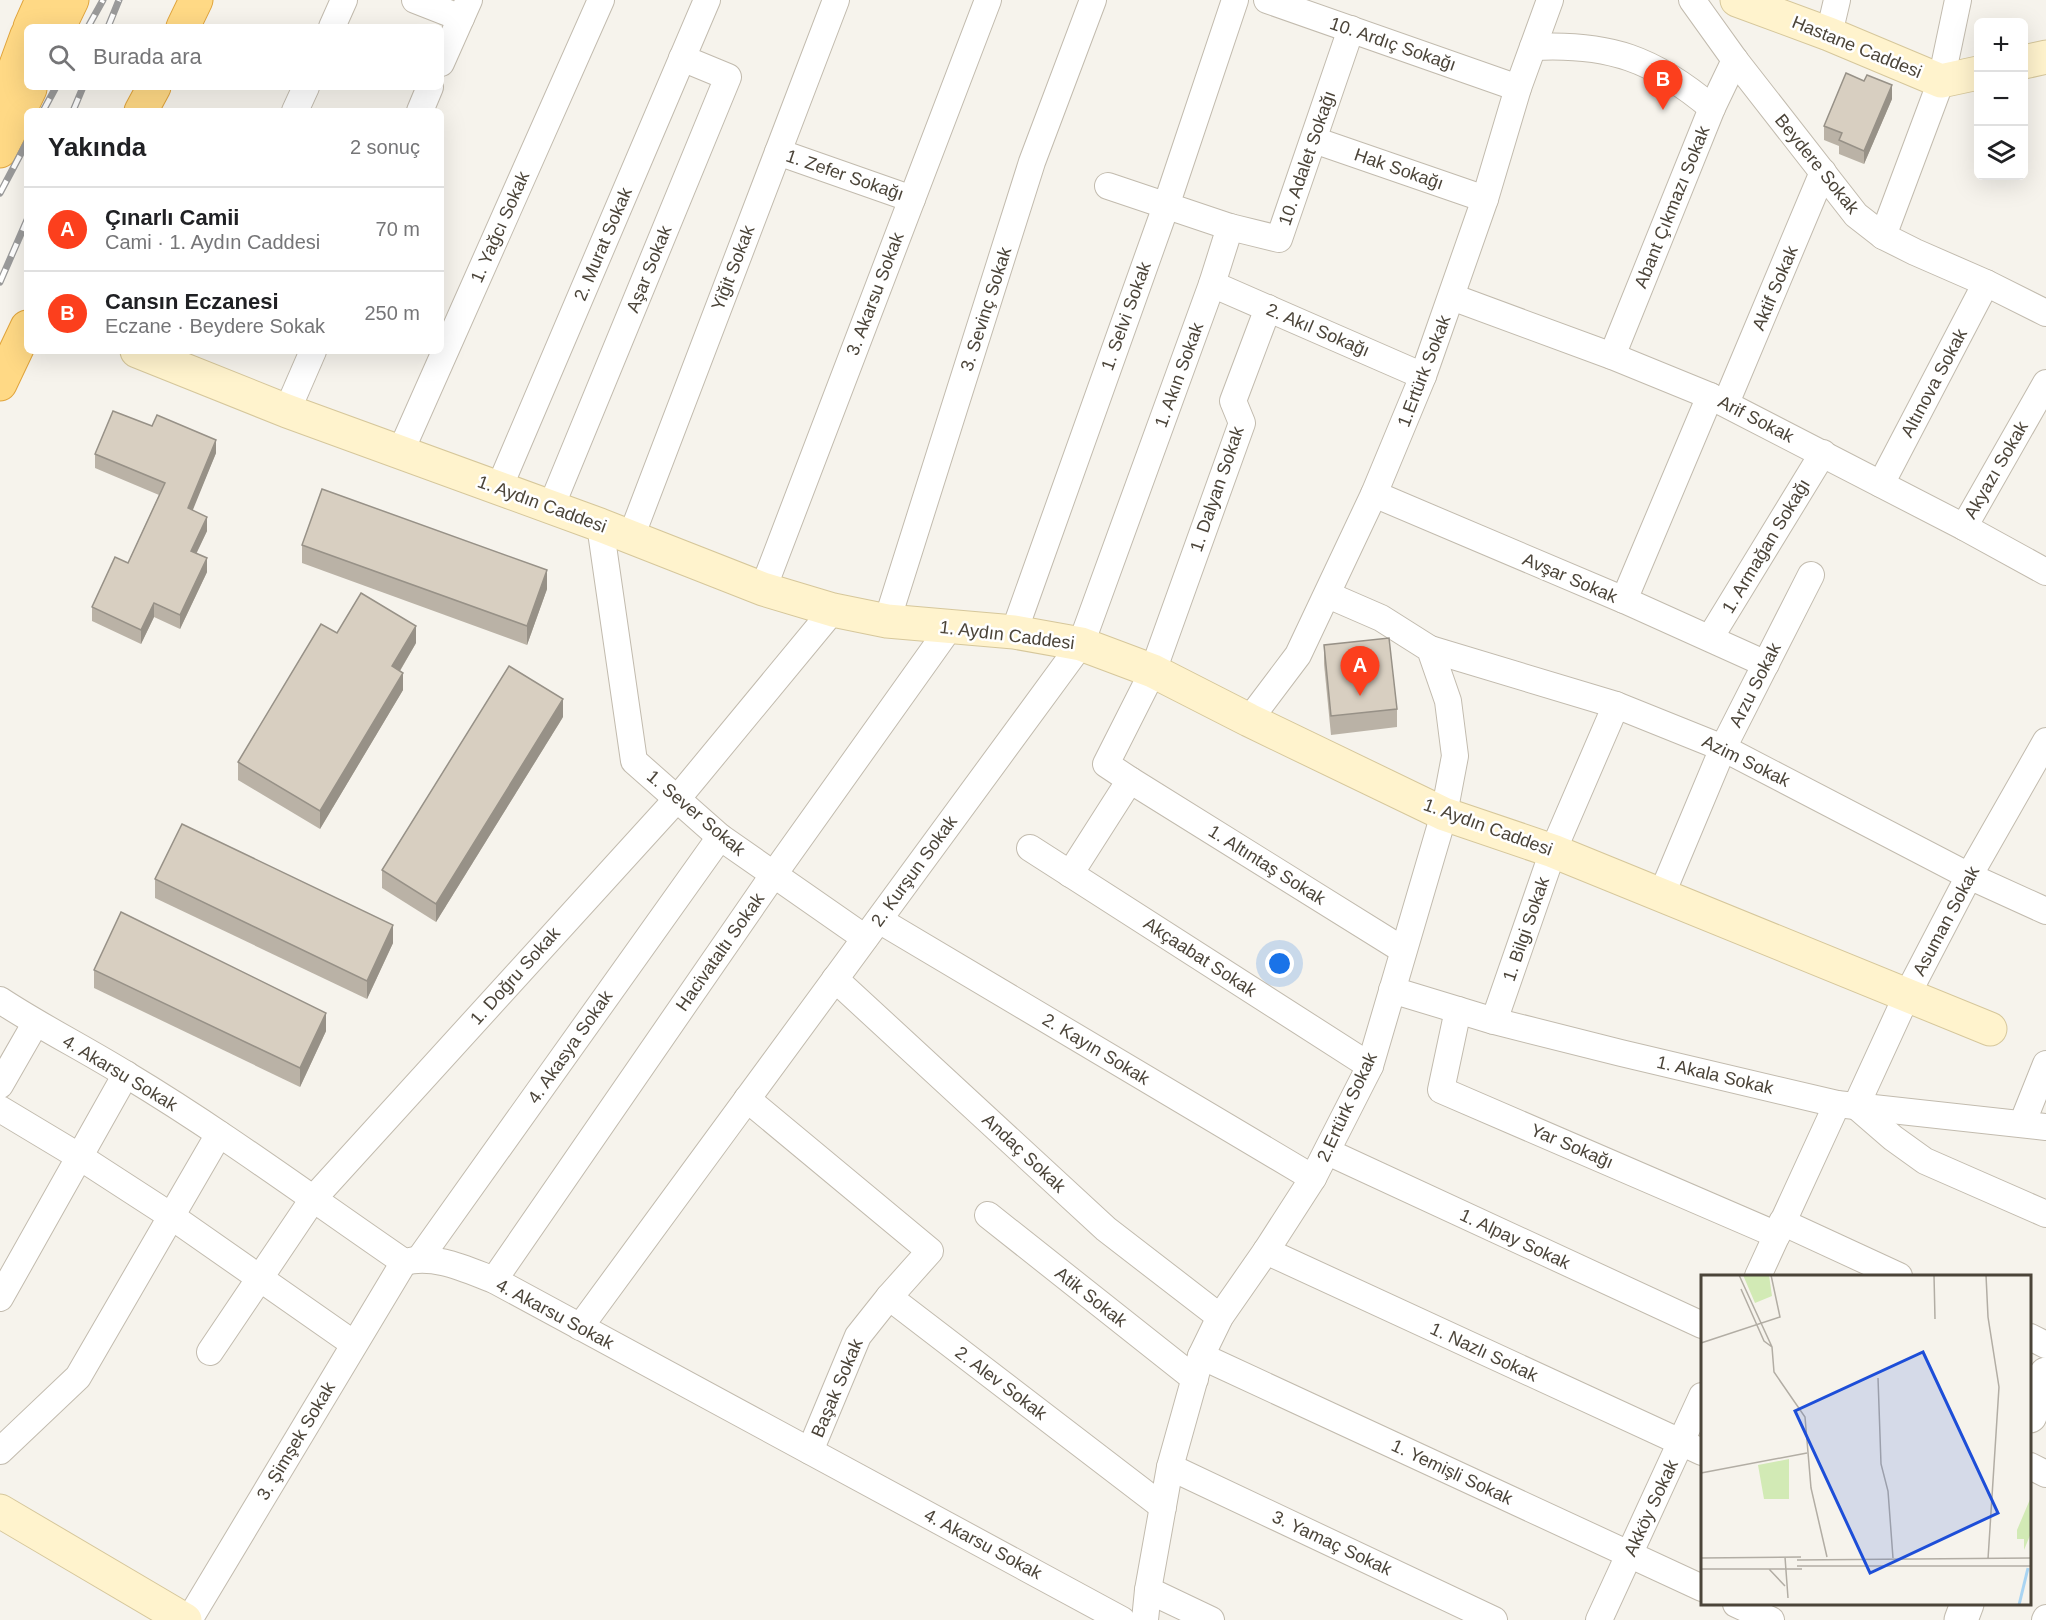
<!DOCTYPE html>
<html lang="tr">
<meta charset="utf-8">
<style>
:root{--surface:#fff;--page:#f6f6f6;--text:#202124;--muted:#757577;--line:#e0e0e0;--accent:#fc3f1d}
body{margin:0;font-family:Helvetica,sans-serif;background:var(--page);color:var(--text)}
.controls{position:absolute;right:18px;top:18px;display:grid;overflow:hidden;border-radius:9px;box-shadow:0 6px 24px #0002}
.controls button{width:54px;height:54px;display:grid;place-items:center;padding:0;border:0;border-bottom:2px solid var(--line);background:var(--surface);color:var(--text);font:30px sans-serif}
.you{position:absolute;left:1280px;top:964px;width:21px;height:21px;margin:-15px;border:4px solid #fff;border-radius:50%;background:#1a73e8;box-shadow:0 0 0 9px #1a73e833}
.badge{display:grid;place-items:center;width:39px;height:39px;border-radius:50%;background:var(--accent);color:#fff;font-size:20px;font-weight:700}
.pin{position:absolute;translate:-50% -50px;filter:drop-shadow(0 2px 3px #0008)}
.pin::after{content:'';position:absolute;top:32px;width:21px;height:18px;background:inherit;clip-path:polygon(0 0,100% 0,50% 100%)}
.list{margin:0;padding:0;list-style:none}
h2{display:flex;justify-content:space-between;align-items:center;height:78px;margin:0;padding:0 24px;font-size:26px}
h2 small{font-size:20px;font-weight:400;color:var(--muted)}
.list li{display:grid;grid-template-columns:39px 1fr auto;gap:18px;align-items:center;box-sizing:border-box;height:84px;padding:0 24px;border-top:2px solid var(--line)}
.list b{display:block;font-size:22px;white-space:nowrap}
.list p{margin:0;font-size:20px;white-space:nowrap;color:var(--muted)}
.list em{font-size:20px;font-style:normal;color:var(--muted)}
.icon{flex:none;width:33px;height:33px;fill:none;stroke:currentColor;stroke-width:2;stroke-linecap:round;stroke-linejoin:round}
.map{position:relative;flex:none;width:2046px;height:1620px;overflow:hidden}
.search{position:absolute;background:var(--surface);box-shadow:0 6px 24px #0002;left:24px;top:24px;width:420px;height:66px;display:flex;align-items:center;gap:15px;box-sizing:border-box;padding:0 21px;border-radius:9px;color:var(--muted);font-size:22px}
.panel{position:absolute;background:var(--surface);box-shadow:0 6px 24px #0002;left:24px;top:108px;width:420px;height:246px;border-radius:9px}
.map>svg:first-child{display:block}
.lines{fill:none;stroke-linecap:round;stroke-linejoin:round}
.minor-casing{stroke:#c2bbae;stroke-width:28}
.tertiary-casing{stroke:#c2bbae;stroke-width:35}
.secondary-casing{stroke:#d6c79b;stroke-width:35}
.trunk-casing{stroke:#e0a43c;stroke-width:35}
.minor{stroke:#fff;stroke-width:26}
.tertiary{stroke:#fff;stroke-width:33}
.secondary{stroke:#fff3cd;stroke-width:33}
.trunk{stroke:#ffd985;stroke-width:33}
.rail-casing{stroke:#9a9a9a;stroke-width:7}
.rail{stroke:#fff;stroke-width:4.5;stroke-dasharray:14;stroke-linecap:butt}
.wall{fill:#bab2a6}
.shaded-wall{fill:#979187}
.building{fill:#d8cfc1;stroke:#979187;stroke-width:1.5}
.labels{text-anchor:middle;dominant-baseline:central;stroke-width:5;stroke-linejoin:round;paint-order:stroke}
.street-label{font-size:18px;fill:#4b4439;stroke:#fff}
.inset-river{fill:none;stroke:#a9d4f2;stroke-width:3}
.inset-road{fill:none;stroke:#b2ada4;stroke-width:1.5}
.view{fill:#1d4ed8;fill-opacity:0.15;stroke:#1d4ed8;stroke-width:3}
.inset-edge{fill:none;stroke:#4b4439;stroke-width:3}
</style>
<div class="map">
<svg width="2046" height="1620" viewBox="0 0 2046 1620">
<rect width="100%" height="100%" fill="#f6f3ec"/>
<g class="lines">
<defs>
<g id="minor">
<path d="M415,0L461,18"/>
<path d="M1267,0L1518,88"/>
<path d="M1692,0L1735,60L1856,215L1883,236L1915,252L1986,283L2046,313"/>
<path d="M332,27L344,0"/>
<path d="M1829,34L1837,0"/>
<path d="M1533,47C1609,43 1654,59 1712,108"/>
<path d="M441,63L469,0"/>
<path d="M295,111L306,87"/>
<path d="M420,111L430,87"/>
<path d="M1314,140L1485,199"/>
<path d="M778,152L912,199"/>
<path d="M1230,227L1279,239L1351,29"/>
<path d="M1883,236L1941,81L1958,0"/>
<path d="M1212,284L1423,376"/>
<path d="M1452,297L1612,356L1710,396L1964,527L2046,572"/>
<path d="M1612,356L1712,108L1735,60"/>
<path d="M1726,403L1823,172"/>
<path d="M287,411L313,351"/>
<path d="M400,453L601,0"/>
<path d="M1881,484L1986,283"/>
<path d="M499,488L707,0"/>
<path d="M1374,494L1624,600L1766,664"/>
<path d="M551,507L728,77L682,58"/>
<path d="M600,525L634,761L720,837L865,938"/>
<path d="M1964,527L2046,383"/>
<path d="M631,537L836,0"/>
<path d="M763,589L988,0"/>
<path d="M1624,600L1710,396"/>
<path d="M887,621L1032,162L1093,0"/>
<path d="M1014,632L1166,206L1235,0"/>
<path d="M1710,638L1823,453"/>
<path d="M1430,649L1616,705L1723,748L1969,876L2046,911"/>
<path d="M1249,720L1298,655L1374,494L1423,376L1485,199L1518,88L1550,0"/>
<path d="M2046,741L1969,876L1907,995L1856,1106L1893,1138L1925,1161L2046,1214"/>
<path d="M1130,780L1403,950"/>
<path d="M1030,848L1370,1066"/>
<path d="M1070,874L1130,780L1106,764L1153,671L1242,423L1233,401L1268,308"/>
<path d="M1661,896L1723,748L1811,575"/>
<path d="M879,920L1313,1178"/>
<path d="M835,979L1106,1229L1220,1317"/>
<path d="M1392,990L1494,1021L1621,1053L1837,1104L2046,1127"/>
<path d="M0,1000C41,1027 85,1049 127,1075C222,1132 312,1199 404,1262C435,1254 465,1269 494,1280L1122,1620"/>
<path d="M1458,1010L1441,1090L1777,1235"/>
<path d="M1494,1021L1553,851L1616,705"/>
<path d="M0,1085L35,1024"/>
<path d="M747,1099L930,1251L889,1297L1163,1507"/>
<path d="M0,1109L80,1157L171,1216L354,1344"/>
<path d="M2022,1124L2046,1064"/>
<path d="M1328,1152L1702,1325"/>
<path d="M988,1215L1195,1379"/>
<path d="M1782,1222L1899,1276"/>
<path d="M1266,1251L1702,1452"/>
<path d="M420,1258L720,837"/>
<path d="M1758,1276L1837,1104"/>
<path d="M494,1280L774,874L950,627"/>
<path d="M0,1298L126,1074"/>
<path d="M580,1327L1081,644L1212,284L1230,227L1108,186"/>
<path d="M2030,1337L2046,1345"/>
<path d="M210,1352L313,1199L677,799L833,610"/>
<path d="M1201,1356L1702,1588"/>
<path d="M0,1451L78,1377L219,1134"/>
<path d="M810,1451L858,1336L889,1297"/>
<path d="M2030,1466L2046,1474"/>
<path d="M1170,1467L1494,1620"/>
<path d="M1148,1590L1211,1620"/>
<path d="M1736,1604L1771,1620"/>
<path d="M189,1620L404,1262"/>
<path d="M1145,1620L1148,1590L1170,1467L1201,1356L1220,1317L1266,1251L1313,1178L1370,1066L1444,814L1455,756L1448,701L1430,649L1381,618L1328,595"/>
<path d="M1599,1620L1702,1396"/>
<path d="M2045,1620L2046,1618"/>
</g>
<g id="tertiary">
<path d="M2030,1416L2046,1374"/>
<path d="M1961,1620L1967,1604"/>
</g>
<g id="secondary">
<path d="M1737,0L1829,34L1941,81L1978,73"/>
<path d="M2024,62L2046,57"/>
<path d="M137,351L287,411L600,525L763,589L833,610L887,621L1014,632L1081,644L1153,671L1249,720L1444,814L1553,851L1990,1029"/>
<path d="M0,1511L185,1620"/>
</g>
<g id="trunk">
<path d="M30,27L42,0"/>
<path d="M59,27L72,0"/>
<path d="M183,27L196,0"/>
<path d="M0,109L27,35"/>
<path d="M141,111L154,87"/>
<path d="M0,151L30,89"/>
<path d="M0,384L27,327"/>
</g>
</defs>
<use href="#minor" class="minor-casing"/>
<use href="#tertiary" class="tertiary-casing"/>
<use href="#secondary" class="secondary-casing"/>
<use href="#trunk" class="trunk-casing"/>
<use href="#minor" class="minor"/>
<use href="#tertiary" class="tertiary"/>
<use href="#secondary" class="secondary"/>
<use href="#trunk" class="trunk"/>
<defs>
<g id="rail">
<path d="M88,27L103,0"/>
<path d="M108,27L119,0"/>
<path d="M43,111L56,87"/>
<path d="M73,111L83,87"/>
<path d="M0,193L27,142"/>
<path d="M0,282L27,220"/>
</g>
</defs>
<use href="#rail" class="rail-casing"/>
<use href="#rail" class="rail"/>
</g>
<g class="wall">
<path d="M1892,99L1864,164L1839,154V146L1824,140V126Z"/>
<path d="M216,453L192,510L207,531L196,553L207,572L180,629L154,617L141,644L92,621V607L128,563L159,495L95,468V454Z"/>
<path d="M302,545L547,589L527,645L302,563Z"/>
<path d="M416,643L400,671L403,690L320,829L238,780V762Z"/>
<path d="M1324,645L1397,709V727L1331,735L1324,664Z"/>
<path d="M563,717L436,922L382,888V870Z"/>
<path d="M155,879L393,943L367,999L155,898Z"/>
<path d="M94,970L326,1031L300,1087L94,988Z"/>
</g>
<g class="shaded-wall">
<path d="M1892,85V99L1864,164V151Z"/>
<path d="M216,440V453L188,522V508Z"/>
<path d="M207,517V531L191,565V551Z"/>
<path d="M207,558V572L180,629V615Z"/>
<path d="M547,570V589L527,645V626Z"/>
<path d="M154,603V617L141,644V630Z"/>
<path d="M416,626V643L392,684V666Z"/>
<path d="M403,673V690L320,829V811Z"/>
<path d="M563,699V717L436,922V904Z"/>
<path d="M393,925V943L367,999V981Z"/>
<path d="M326,1013V1031L300,1087V1068Z"/>
</g>
<g class="building">
<path d="M1846,73L1864,81L1867,75L1892,85L1864,151L1839,140L1842,133L1824,126Z"/>
<path d="M113,411L152,426L157,415L216,440L188,508L207,517L191,551L207,558L180,615L154,603L141,630L92,607L115,557L128,563L165,483L95,454Z"/>
<path d="M322,489L547,570L527,626L302,545Z"/>
<path d="M361,593L416,626L392,666L403,673L320,811L238,762L321,624L337,633Z"/>
<path d="M1389,638L1397,709L1331,716L1324,645Z"/>
<path d="M509,666L563,699L436,904L382,870Z"/>
<path d="M182,824L393,925L367,981L155,879Z"/>
<path d="M121,912L326,1013L300,1068L94,970Z"/>
</g>
<g class="labels">
<g class="street-label">
<text transform="translate(1393 44) rotate(19)">10. Ardıç Sokağı</text>
<text transform="translate(1857 47) rotate(22)">Hastane Caddesi</text>
<text transform="translate(1307 158) rotate(-71)">10. Adalet Sokağı</text>
<text transform="translate(1817 164) rotate(51)">Beydere Sokak</text>
<text transform="translate(1399 169) rotate(19)">Hak Sokağı</text>
<text transform="translate(845 175) rotate(19)">1. Zefer Sokağı</text>
<text transform="translate(1672 207) rotate(-68)">Abant Çıkmazı Sokak</text>
<text transform="translate(500 227) rotate(-66)">1. Yağcı Sokak</text>
<text transform="translate(603 244) rotate(-67)">2. Murat Sokak</text>
<text transform="translate(733 268) rotate(-69)">Yiğit Sokak</text>
<text transform="translate(649 269) rotate(-68)">Aşar Sokak</text>
<text transform="translate(1775 288) rotate(-67)">Aktif Sokak</text>
<text transform="translate(875 294) rotate(-69)">3. Akarsu Sokak</text>
<text transform="translate(986 309) rotate(-72)">3. Sevinç Sokak</text>
<text transform="translate(1126 316) rotate(-70)">1. Selvi Sokak</text>
<text transform="translate(1318 330) rotate(23)">2. Akıl Sokağı</text>
<text transform="translate(1424 371) rotate(-69)">1.Ertürk Sokak</text>
<text transform="translate(1179 375) rotate(-70)">1. Akın Sokak</text>
<text transform="translate(1934 383) rotate(-62)">Altınova Sokak</text>
<text transform="translate(1756 419) rotate(27)">Arif Sokak</text>
<text transform="translate(1996 470) rotate(-60)">Akyazı Sokak</text>
<text transform="translate(1217 489) rotate(-71)">1. Dalyan Sokak</text>
<text transform="translate(542 504) rotate(20)">1. Aydın Caddesi</text>
<text transform="translate(1766 546) rotate(-59)">1. Armağan Sokağı</text>
<text transform="translate(1570 578) rotate(23)">Avşar Sokak</text>
<text transform="translate(1007 635) rotate(7)">1. Aydın Caddesi</text>
<text transform="translate(1755 685) rotate(-63)">Arzu Sokak</text>
<text transform="translate(1746 761) rotate(26)">Azim Sokak</text>
<text transform="translate(696 813) rotate(40)">1. Sever Sokak</text>
<text transform="translate(1488 827) rotate(20)">1. Aydın Caddesi</text>
<text transform="translate(1267 865) rotate(32)">1. Altıntaş Sokak</text>
<text transform="translate(914 871) rotate(-54)">2. Kurşun Sokak</text>
<text transform="translate(1946 921) rotate(-62)">Asuman Sokak</text>
<text transform="translate(1526 929) rotate(-71)">1. Bilgi Sokak</text>
<text transform="translate(720 952) rotate(-55)">Hacivataltı Sokak</text>
<text transform="translate(1200 957) rotate(33)">Akçaabat Sokak</text>
<text transform="translate(515 976) rotate(-48)">1. Doğru Sokak</text>
<text transform="translate(570 1047) rotate(-55)">4. Akasya Sokak</text>
<text transform="translate(1096 1049) rotate(31)">2. Kayın Sokak</text>
<text transform="translate(120 1073) rotate(31)">4. Akarsu Sokak</text>
<text transform="translate(1715 1075) rotate(13)">1. Akala Sokak</text>
<text transform="translate(1347 1107) rotate(-65)">2.Ertürk Sokak</text>
<text transform="translate(1572 1146) rotate(23)">Yar Sokağı</text>
<text transform="translate(1024 1153) rotate(43)">Andaç Sokak</text>
<text transform="translate(1515 1239) rotate(25)">1. Alpay Sokak</text>
<text transform="translate(1091 1297) rotate(38)">Atik Sokak</text>
<text transform="translate(555 1314) rotate(28)">4. Akarsu Sokak</text>
<text transform="translate(1484 1352) rotate(25)">1. Nazlı Sokak</text>
<text transform="translate(1001 1383) rotate(37)">2. Alev Sokak</text>
<text transform="translate(837 1388) rotate(-67)">Başak Sokak</text>
<text transform="translate(296 1441) rotate(-59)">3. Şimşek Sokak</text>
<text transform="translate(1452 1472) rotate(25)">1. Yemişli Sokak</text>
<text transform="translate(1651 1508) rotate(-65)">Akköy Sokak</text>
<text transform="translate(1332 1543) rotate(25)">3. Yamaç Sokak</text>
<text transform="translate(983 1544) rotate(28)">4. Akarsu Sokak</text>
</g>
</g>
<g transform="translate(1701 1275)">
<rect width="330" height="330" fill="#f6f3ec"/>
<path d="M42,0H68L71,21L54,28ZM88,184V224H63L57,190ZM330,222V258L323,275V264H316V255Z" fill="#d2eab5"/>
<path class="inset-river" d="M318,330L327,293"/>
<path class="inset-road" d="M38,0L71,72L73,97L104,142L110,213L126,282M233,0L234,44M285,0L287,42L298,112L287,284M40,14L63,66L71,72M0,68L79,42L70,0M177,103L180,189L187,216L192,283M0,198L106,178M84,282L87,323M0,283L100,282M96,285L330,283M96,291H330M0,294H101M68,294L84,311"/>
<path class="view" d="M222,77L297,238L169,298L94,136Z"/>
<rect width="330" height="330" class="inset-edge"/>
</g>
</svg>
<div class="controls">
<button>+</button>
<button>−</button>
<button><svg class="icon" aria-label="layers" viewBox="0 0 24 24"><path d="M12 4l9 5-9 5-9-5zM3 14l9 5 9-5"/></svg></button>
</div>
<div class="you"></div>
<div class="pin badge" style="left:1360px;top:696px">A</div>
<div class="pin badge" style="left:1663px;top:110px">B</div>
<div class="search"><svg class="icon" aria-label="search" viewBox="0 0 24 24"><circle cx="10" cy="10" r="6"/><path d="M15 15l6 6"/></svg>Burada ara</div>
<section class="panel">
<h2>Yakında<small>2 sonuç</small></h2>
<ul class="list">
<li><span class="badge">A</span><div><b>Çınarlı Camii</b><p>Cami · 1. Aydın Caddesi</p></div><em>70 m</em></li>
<li><span class="badge">B</span><div><b>Cansın Eczanesi</b><p>Eczane · Beydere Sokak</p></div><em>250 m</em></li>
</ul>
</section>
</div>
